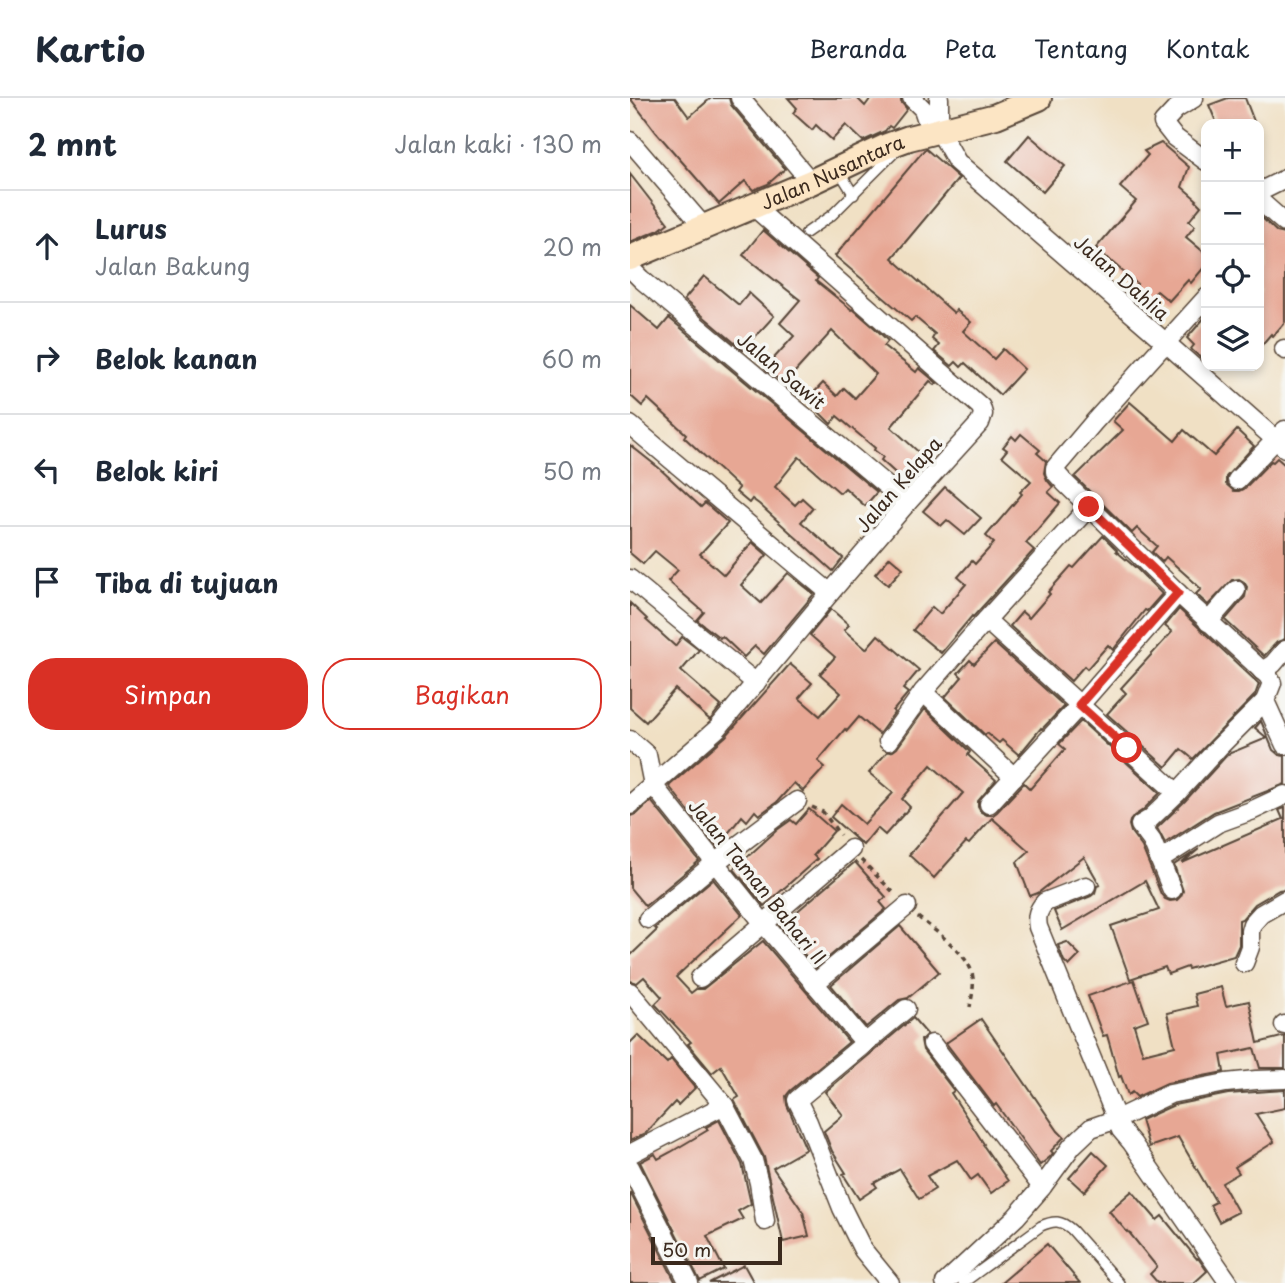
<!DOCTYPE html>
<html lang="id">
<meta charset="utf-8">
<style>
:root{--surface:#fff;--page:#f6f6f7;--text:#1f2937;--muted:#747a83;--line:#e0e1e3;--accent:#d93025}
body{margin:0;font-family:"Playpen Sans",sans-serif;background:var(--page);color:var(--text)}
.controls{position:absolute;right:21px;top:21px;display:grid;overflow:hidden;border-radius:14px;box-shadow:0 4px 10px #0003}
.controls button{width:63px;height:63px;display:grid;place-items:center;padding:0;border:0;border-bottom:2px solid var(--line);background:var(--surface);color:var(--text);font:35px sans-serif}
.scale{position:absolute;left:21px;bottom:18px;width:131px;box-sizing:border-box;padding-left:7px;border:4px solid #3b2a1e;border-top:0;font-size:19px;line-height:24px;white-space:nowrap;color:#3b2a1e;-webkit-text-stroke:5px #f6f6f2;paint-order:stroke}
.stop{position:absolute;width:21px;height:21px;margin:-16px;border:5px solid #d93025;border-radius:50%;background:#fff}
.stop.end{background:#d93025;border-color:#fff;box-shadow:0 2px 7px #0008}
.list{margin:0;padding:0;list-style:none}
h2{display:flex;justify-content:space-between;align-items:center;height:91px;margin:0;padding:0 28px;font-size:30px}
h2 small{font-size:23px;font-weight:400;color:var(--muted)}
.list li{display:grid;grid-template-columns:46px 1fr auto;gap:21px;align-items:center;box-sizing:border-box;height:112px;padding:0 28px;border-top:2px solid var(--line)}
.list b{display:block;font-size:26px;white-space:nowrap}
.list p{margin:0;font-size:23px;white-space:nowrap;color:var(--muted)}
.list em{font-size:23px;font-style:normal;color:var(--muted)}
.actions{display:flex;gap:14px;padding:21px 28px}
.actions a{flex:1;padding:16px 0;border:2px solid var(--accent);border-radius:28px;text-align:center;font-size:24px;color:var(--accent)}
.actions .main{background:var(--accent);color:#fff}
.icon{flex:none;width:38px;height:38px;fill:none;stroke:currentColor;stroke-width:2;stroke-linecap:round;stroke-linejoin:round}
.map{position:relative;flex:none;width:655px;height:1185px;overflow:hidden}
header{display:flex;align-items:center;gap:42px;box-sizing:border-box;height:98px;padding:0 35px;background:var(--surface);border-bottom:2px solid var(--line)}
header strong{font-size:33px}
nav{display:flex;gap:38px;margin-inline-start:auto;font-size:24px}
main{display:flex}
aside{flex:1;background:var(--surface)}
.map>svg:first-child{display:block}
.building{fill:#e7a794}
.lines{fill:none;stroke-linecap:round;stroke-linejoin:round}
.service-casing{stroke:#564537;stroke-width:12}
.minor-casing{stroke:#564537;stroke-width:21}
.secondary-casing{stroke:#564537;stroke-width:28}
.path{stroke:#564537;stroke-width:3.5;stroke-dasharray:5 5;stroke-linecap:butt}
.service{stroke:#fff;stroke-width:9}
.minor{stroke:#fff;stroke-width:18}
.secondary{stroke:#fce5c4;stroke-width:24}
.route{stroke:#d93025;stroke-width:9}
.labels{text-anchor:middle;dominant-baseline:central;stroke-width:7;stroke-linejoin:round;paint-order:stroke}
.street-label{font-size:19px;fill:#3b2a1e;stroke:#f6f6f2}
</style>
<header>
<strong>Kartio</strong>
<nav><a>Beranda</a><a>Peta</a><a>Tentang</a><a>Kontak</a></nav>
</header>
<main>
<aside>
<h2>2 mnt<small>Jalan kaki · 130 m</small></h2>
<ul class="list">
<li><svg class="icon" aria-label="ahead" viewBox="0 0 24 24"><path d="M12 20V5M6 11l6-6 6 6"/></svg><div><b>Lurus</b><p>Jalan Bakung</p></div><em>20 m</em></li>
<li><svg class="icon" aria-label="right" viewBox="0 0 24 24"><path d="M7 20v-9h11M14 6l5 5-5 5"/></svg><div><b>Belok kanan</b></div><em>60 m</em></li>
<li><svg class="icon" aria-label="left" viewBox="0 0 24 24"><path d="M17 20v-9H6M10 6l-5 5 5 5"/></svg><div><b>Belok kiri</b></div><em>50 m</em></li>
<li><svg class="icon" aria-label="arrive" viewBox="0 0 24 24"><path d="M6 21V4h12l-3 4 3 4H6"/></svg><div><b>Tiba di tujuan</b></div></li>
</ul>
<div class="actions"><a class="main">Simpan</a><a>Bagikan</a></div>
</aside>
<div class="map">
<svg width="655" height="1185" viewBox="0 0 655 1185">
<rect width="100%" height="100%" fill="#f6f6f2"/>
<filter id="ink" filterUnits="userSpaceOnUse"><feTurbulence type="fractalNoise" baseFrequency=".0143" numOctaves="2"/><feDisplacementMap in="SourceGraphic" scale="14" xChannelSelector="R" yChannelSelector="G"/><feConvolveMatrix kernelMatrix="1 2 1 2 8 2 1 2 1" color-interpolation-filters="sRGB"/></filter>
<filter id="wash" filterUnits="userSpaceOnUse"><feTurbulence type="fractalNoise" baseFrequency=".00686" numOctaves="4" result="noise"/><feDisplacementMap in="SourceGraphic" scale="28" xChannelSelector="R" yChannelSelector="G"/><feGaussianBlur stdDeviation="1.57" result="paint"/><feColorMatrix in="noise" values="0 0 0 0 0 0 0 0 0 0 0 0 0 0 0 0 0 1.4 0 .05"/><feComposite in="paint" operator="in"/></filter>
<g filter="url(#wash)">
<rect width="100%" height="100%" fill="#f0e0c4"/>
<g id="blocks">
<g class="building">
<path d="M0,0H45L59,19L81,0H99L101,7L155,71L138,86L123,92L115,83L89,106L26,34Z"/>
<path d="M158,0H227L235,8L241,0H271V4L277,11L262,30L259,28L255,33L233,43L216,27L202,42L186,27L182,32L163,15L167,10Z"/>
<path d="M598,0H615L625,26H587L579,7Z"/>
<path d="M399,37L435,68L413,94L377,63Z"/>
<path d="M531,45L559,69L552,89L567,102L566,103L571,108L559,123L565,128L556,139L576,156V167L561,185L558,182L539,203L527,193L520,200L506,188L507,186L466,150L506,103L490,89L518,57L514,53Z"/>
<path d="M296,51L329,80L262,160L324,215L326,212L341,224L333,233L364,261L373,251L394,271L370,297L335,265L331,269L326,264L322,268L304,253L309,247L302,241L305,236L285,219L281,223L205,158L294,52Z"/>
<path d="M0,76L38,125L29,132L0,144Z"/>
<path d="M629,117L647,134L655,136V224L643,238L641,236L629,250Z"/>
<path d="M133,132L188,180L186,183L222,212L223,211L247,232L258,243L254,248L286,274L289,270L307,285L305,287L300,283L261,329L293,358L272,381L251,362L253,359L244,352L245,350L207,318L201,326L177,302L193,285L207,298L214,290L225,300L246,276L202,233L154,286L135,270L164,238L150,225L170,202L113,157Z"/>
<path d="M74,178L109,207L119,195L144,218L113,252L54,202Z"/>
<path d="M0,207L29,232L39,220L247,394L235,408L215,390L210,395L169,359L145,389L165,407L172,400L183,410L171,424L213,460L203,473L129,406L122,401L119,405L106,394L109,390L54,339L56,336L18,301L12,308L0,297Z"/>
<path d="M576,218V265L561,251L564,247L557,240Z"/>
<path d="M500,304L545,343L554,332L584,358L607,332L624,348L596,379V386L604,393H609L615,390L641,363L643,364L647,360L655,367V541L647,544L634,558L595,522L615,499L617,489L614,484L609,481L602,482L578,507L566,496L571,491L564,484L536,459L532,464L522,454L527,448L507,430L502,435L445,379L493,332L483,323Z"/>
<path d="M391,336L410,352L407,355L416,363L414,375L417,382L423,389L418,394L430,405L396,445L404,452L343,519L342,518L311,555L283,532L302,509L310,516L336,486L328,479L342,463L345,466L364,445L356,438L392,396L390,394L401,383L372,358L377,352L373,349L382,338L386,342Z"/>
<path d="M0,347L29,370L71,409L75,405L98,425L70,456L94,477L122,444L137,457L111,487L131,505L158,475L184,496L134,556L125,548L114,559L92,538L90,540L67,522L74,514L38,483L48,472L25,453L13,466L0,455Z"/>
<path d="M315,389L351,420L335,437L317,422L311,428L293,413Z"/>
<path d="M473,438L487,452L486,453L506,470L532,496L517,513L515,512L483,552L478,547L457,571L454,568L441,583L380,528L392,514L399,520L420,496L418,494L441,468L444,470Z"/>
<path d="M260,459L273,470L258,487L245,476Z"/>
<path d="M0,505L17,521L16,522L45,548L52,539L69,552L51,573L91,608L80,622L45,591L16,624L0,610Z"/>
<path d="M201,511L219,527L214,532L236,551L248,537L289,572L273,591L278,595L263,613L264,615L249,636L229,619L217,633L215,631L188,663L195,669L173,693L164,685L147,704L129,717L125,713L117,723L112,718L87,749L39,688L96,638L160,566L182,585L169,600L190,618L211,595L190,576L205,559L180,537Z"/>
<path d="M549,511L629,586L625,597L563,661L551,651L536,669L477,616L496,595L491,590L542,534L535,528Z"/>
<path d="M364,545L434,608L412,631L411,630L389,657L372,642L369,645L357,635L355,637L315,599L332,579L328,575L340,562L344,566Z"/>
<path d="M295,611L340,654L338,657L366,682L348,703V709L351,714L357,717H363L367,714L394,685L400,691L435,651L429,646L451,623L530,695L513,712L504,718L500,723L499,727L501,734L512,749L531,796L535,801L540,803L547,802L551,798L553,793L544,767L569,751L552,765L653,721L649,712L655,710V791L649,792L625,806L612,821L609,822V847L604,858L558,871L557,869L538,876L535,869L500,881L481,828L529,812L515,783L432,832L424,813L461,798L465,795L467,788L470,787L454,759L408,795L400,798L387,764L399,753L362,720L339,746L336,744L304,780L279,757L333,695L301,667L272,701L280,709L255,737L247,730L233,747L201,719L211,706L234,726L263,695L239,675L257,654L263,653L267,650Z"/>
<path d="M631,623L643,652L649,657L655,658V686L584,714L535,745L527,730L555,703L598,656L637,640L625,630Z"/>
<path d="M21,703L69,763L15,808L0,790V718L7,716Z"/>
<path d="M179,711L204,733L183,757L187,761L134,808L104,771L147,732L161,722L166,726Z"/>
<path d="M225,764L256,799L250,804L256,811L186,870L150,828Z"/>
<path d="M83,781L112,817L46,879L61,895L66,891H73L133,843L219,944L160,993L156,998L157,1007L176,1051L143,1070L173,1114L179,1138L153,1144L134,1059L104,1002L109,999L91,968L82,975L58,946L61,944L25,906L32,899L14,879L7,885L0,883V858L27,832L25,830Z"/>
<path d="M270,828L309,874L278,900L269,902L236,929L201,887Z"/>
<path d="M437,844L450,857L439,868L434,863L428,847Z"/>
<path d="M504,882L518,922L504,927L513,956L545,948L537,915L567,908L564,896L591,889L596,908L619,903L628,945L655,938V970H630L624,950L591,957L594,974L537,985L507,999L502,994L498,997L491,978L489,979L477,937L473,938L458,898Z"/>
<path d="M283,920L297,936L291,942L293,952L324,993L321,995L354,1046L353,1047L378,1083L361,1095L348,1077L341,1082L327,1062L297,1078L305,1091L289,1101L270,1071L244,1085L247,1089L229,1101L213,1076L216,1075L202,1053L194,1033L213,1017L195,994Z"/>
<path d="M351,921L428,1033L434,1039L421,1053L423,1055L420,1059L410,1067L366,1006L364,1008L316,945Z"/>
<path d="M8,937L37,965L41,961L65,990L48,1007L45,1004L16,1035L0,1043V945Z"/>
<path d="M655,992V1010L626,1016L644,1044L605,1069L609,1075L592,1085L608,1114L589,1124L580,1107L586,1104L548,1039L519,1049L511,1022L544,1007L598,996Z"/>
<path d="M89,1022L112,1066L121,1106L108,1113L113,1121L77,1138L94,1171L70,1183L10,1064L25,1056L28,1061L41,1054L78,1032L76,1029Z"/>
<path d="M463,1053L478,1067L454,1094L439,1080Z"/>
<path d="M502,1093L527,1122L532,1118L567,1161L568,1160L577,1173L564,1185H528L520,1176L527,1169L498,1133L497,1134L479,1113Z"/>
<path d="M0,1094L46,1185H0Z"/>
<path d="M417,1146L450,1185H371Z"/>
<path d="M114,1167L124,1185H79Z"/>
</g>
</g>
</g>
<g filter="url(#ink)">
<use href="#blocks" fill-opacity="0" stroke="#564537" stroke-width="2"/>
<g class="lines">
<defs>
<g id="service">
<path d="M209,73L224,97"/>
<path d="M176,135L202,117L268,51"/>
<path d="M333,1185L411,1128C424,1122 431,1122 442,1132L489,1185"/>
</g>
<g id="minor">
<path d="M110,0L181,84"/>
<path d="M282,0L293,11L301,35"/>
<path d="M309,0V32L327,64L535,244L655,350"/>
<path d="M564,0L546,11L533,25L544,39L576,63"/>
<path d="M0,43L74,129"/>
<path d="M629,94L655,81"/>
<path d="M629,102L655,125"/>
<path d="M0,170L11,181L277,405"/>
<path d="M654,251L655,252"/>
<path d="M0,327L200,495"/>
<path d="M607,382L655,332"/>
<path d="M0,481L126,585"/>
<path d="M356,522L547,695"/>
<path d="M578,524L606,492"/>
<path d="M632,573L643,566L655,552"/>
<path d="M293,594L384,679"/>
<path d="M635,603L655,647"/>
<path d="M0,642L17,657L23,687L134,826L235,945"/>
<path d="M258,643L293,594L356,522L459,409"/>
<path d="M359,706L449,608L548,495"/>
<path d="M0,707L88,630L200,495L277,405L350,325L353,316L351,309L123,108"/>
<path d="M530,762L588,725L621,713L655,697"/>
<path d="M456,788L415,804C408,812 406,818 408,829L491,1032L502,1045L599,1185"/>
<path d="M542,792L522,743L510,727L520,721L547,695L589,649L635,603L642,585L638,578L548,495L435,385L425,374V370L464,324L576,200"/>
<path d="M18,821L86,764L167,703"/>
<path d="M614,865L620,849V833L622,826L631,816L655,802"/>
<path d="M70,880L221,751"/>
<path d="M184,886L277,808"/>
<path d="M0,894L94,1007L123,1062L129,1085L135,1123"/>
<path d="M654,927H655"/>
<path d="M302,946L412,1089"/>
<path d="M0,1056L94,1007"/>
<path d="M0,1069L59,1185"/>
<path d="M260,1185L233,1152L212,1110L178,1024L167,1002L276,911"/>
<path d="M315,1185L386,1119L412,1089L442,1048L461,1030L487,1021L540,996L596,985L626,982L655,981"/>
</g>
<g id="secondary">
<path id="s1" d="M0,160L181,84L257,48L279,40L366,18L409,0"/>
</g>
</defs>
<use href="#service" class="service-casing"/>
<use href="#minor" class="minor-casing"/>
<use href="#secondary" class="secondary-casing"/>
<g class="path">
<path d="M182,709L193,714L210,737"/>
<path d="M231,762L265,796"/>
<path d="M288,819C304,832 337,855 342,875C345,886 342,898 340,909"/>
</g>
<use href="#service" class="service"/>
<use href="#minor" class="minor"/>
<use href="#secondary" class="secondary"/>
</g>
</g>
<g class="lines" filter="url(#ink)">
<path class="route" d="M459,409L548,495L449,607L497,650"/>
</g>
<g class="labels">
<g class="street-label">
<text stroke="none"><textPath href="#s1" startOffset="220">Jalan Nusantara</textPath></text>
<text transform="translate(492 179) rotate(41)">Jalan Dahlia</text>
<text transform="translate(152 272) rotate(40)">Jalan Sawit</text>
<text transform="translate(268 386) rotate(-49)">Jalan Kelapa</text>
<text transform="translate(128 783) rotate(51)">Jalan Taman Bahari II</text>
</g>
</g>
</svg>
<div class="controls">
<button>+</button>
<button>−</button>
<button><svg class="icon" aria-label="locate" viewBox="0 0 24 24"><circle cx="12" cy="12" r="6"/><path d="M12 2v4M12 18v4M2 12h4M18 12h4"/></svg></button>
<button><svg class="icon" aria-label="layers" viewBox="0 0 24 24"><path d="M12 4l9 5-9 5-9-5zM3 14l9 5 9-5"/></svg></button>
</div>
<div class="scale">50 m</div>
<div class="stop" style="left:497px;top:650px"></div>
<div class="stop end" style="left:459px;top:409px"></div>
</div>
</main>
